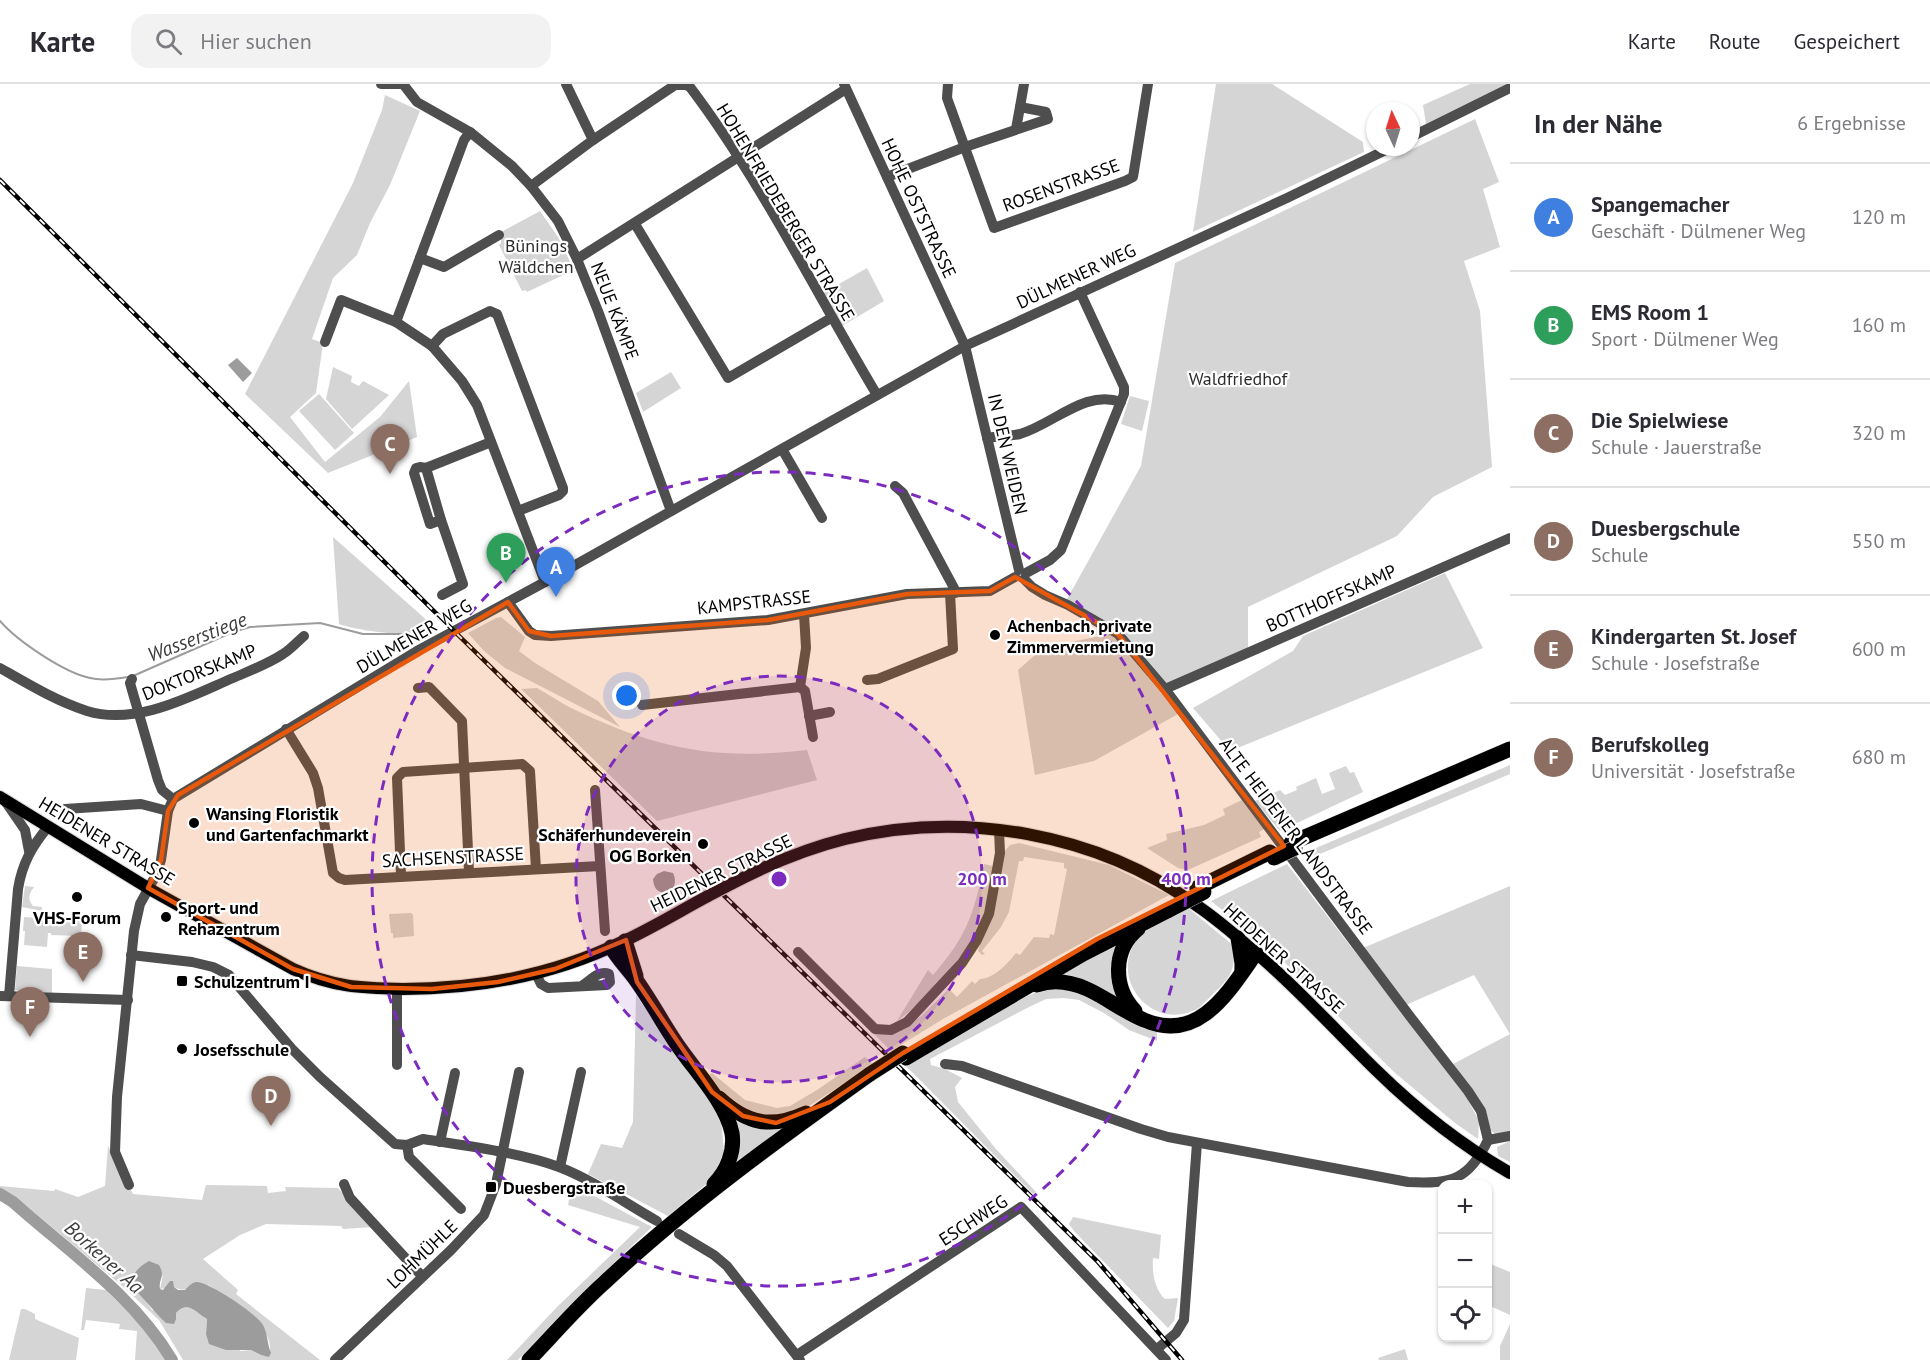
<!DOCTYPE html>
<html lang="de">
<meta charset="utf-8">
<style>
:root{--surface:#fff;--page:#f2f2f3;--text:#2b2b33;--muted:#7c7c81;--line:#e1e1e2;--accent:#d93025}
body{margin:0;font-family:"PT Sans",sans-serif;background:var(--page);color:var(--text)}
.controls{position:absolute;right:18px;bottom:18px;display:grid;overflow:hidden;border-radius:12px;box-shadow:0 2px 4px #0004}
.controls button{width:54px;height:54px;display:grid;place-items:center;padding:0;border:0;border-bottom:2px solid var(--line);background:var(--surface);color:var(--text);font:30px sans-serif}
.compass{position:absolute;left:1366px;top:18px;width:54px;height:54px;border-radius:50%;background:var(--surface);box-shadow:0 2px 4px #0004;rotate:356deg}
.you{position:absolute;left:627px;top:612px;width:21px;height:21px;margin:-15px;border:4px solid #fff;border-radius:50%;background:#1a73e8;box-shadow:0 0 0 9px #1a73e833}
.badge{display:grid;place-items:center;width:39px;height:39px;border-radius:50%;background:var(--accent);color:#fff;font-size:20px;font-weight:700}
.pin{position:absolute;translate:-50% -50px;filter:drop-shadow(0 2px 3px #0008)}
.pin::after{content:'';position:absolute;top:32px;width:21px;height:18px;background:inherit;clip-path:polygon(0 0,100% 0,50% 100%)}
.list{margin:0;padding:0;list-style:none}
h2{display:flex;justify-content:space-between;align-items:center;height:78px;margin:0;padding:0 24px;font-size:26px}
h2 small{font-size:20px;font-weight:400;color:var(--muted)}
.list li{display:grid;grid-template-columns:39px 1fr auto;gap:18px;align-items:center;box-sizing:border-box;height:108px;padding:0 24px;border-top:2px solid var(--line)}
.list b{display:block;font-size:22px;white-space:nowrap}
.list p{margin:0;font-size:20px;white-space:nowrap;color:var(--muted)}
.list em{font-size:20px;font-style:normal;color:var(--muted)}
.icon{flex:none;width:33px;height:33px;fill:none;stroke:currentColor;stroke-width:2;stroke-linecap:round;stroke-linejoin:round}
.map{position:relative;flex:none;width:1510px;height:1276px;overflow:hidden}
header{display:flex;align-items:center;gap:36px;box-sizing:border-box;height:84px;padding:0 30px;background:var(--surface);border-bottom:2px solid var(--line)}
header strong{font-size:28px}
nav{display:flex;gap:33px;margin-inline-start:auto;font-size:21px}
.search{width:420px;height:54px;background:var(--page);display:flex;align-items:center;gap:15px;box-sizing:border-box;padding:0 21px;border-radius:18px;color:var(--muted);font-size:22px}
main{display:flex}
aside{flex:1;background:var(--surface)}
.map>svg:first-child{display:block}
.green{fill:#d5d5d5;fill-rule:evenodd}
.water{fill:#9c9c9c}
.lines{fill:none;stroke-linecap:round;stroke-linejoin:round}
.stream{stroke:#9c9c9c;stroke-width:2}
.river{stroke:#9c9c9c;stroke-width:12}
.major-casing{stroke:#dbdbdb;stroke-width:14}
.highway-casing{stroke:#dbdbdb;stroke-width:16}
.minor{stroke:#4e4e4e;stroke-width:10}
.major{stroke:#000;stroke-width:12}
.highway{stroke:#000;stroke-width:15}
.rail-casing{stroke:#000;stroke-width:4.5}
.rail{stroke:#fff;stroke-width:2;stroke-dasharray:7;stroke-linecap:butt}
.major-bridge-casing{stroke:#dbdbdb;stroke-width:14;stroke-linecap:butt}
.highway-bridge-casing{stroke:#dbdbdb;stroke-width:16;stroke-linecap:butt}
.major-bridge{stroke:#000;stroke-width:12}
.highway-bridge{stroke:#000;stroke-width:15}
.marked{fill:#e8590c;fill-opacity:0.2;stroke:#e8590c;stroke-width:4.5;stroke-linejoin:round}
.ring{fill:none;stroke:#7b2cbf;stroke-width:3;stroke-dasharray:10 8}
.poi-dot{fill:#000;stroke:#fff;stroke-width:2}
.labels{text-anchor:middle;dominant-baseline:central;stroke-width:4.5;stroke-linejoin:round;paint-order:stroke}
.street-label{font-size:18px;fill:#000;stroke:#fff}
.park-label{font-size:18px;fill:#2c2c2c;stroke:#fff}
.poi-label{font-size:18px;font-weight:bold;fill:#000;stroke:#fff;text-anchor:start}
.water-label{font-size:20px;font-style:italic;fill:#3d3d3d;stroke:#fff}
.centre{fill:#7b2cbf;stroke:#fff;stroke-width:3}
.ring-label{font-size:18px;text-anchor:middle;font-weight:bold;fill:#7b2cbf;stroke:#fff;stroke-width:4.5;stroke-linejoin:round;paint-order:stroke}
</style>
<header>
<strong>Karte</strong>
<div class="search"><svg class="icon" aria-label="search" viewBox="0 0 24 24"><circle cx="10" cy="10" r="6"/><path d="M15 15l6 6"/></svg>Hier suchen</div>
<nav><a>Karte</a><a>Route</a><a>Gespeichert</a></nav>
</header>
<main>
<div class="map">
<svg width="1510" height="1276" viewBox="0 0 1510 1276">
<rect width="100%" height="100%" fill="#fff"/>
<g class="green">
<path d="M1216,0H1272L1363,58L1364,68L1193,148Z"/>
<path d="M1470,0H1509L1426,40L1423,21Z"/>
<path d="M385,11L420,27L390,101L370,139L357,171L333,194L312,255L323,259L316,309L290,333L325,378L380,333L409,297L417,353L328,389L245,310L353,99L382,26Z"/>
<path d="M1475,35L1499,98L1483,105L1500,163L1464,177L1480,227L1492,383L1433,413L1397,452L1248,523V565L1165,602L1120,546L1066,517L1141,382L1175,179Z"/>
<path d="M540,127L558,153L574,186L527,208L526,206L522,207L499,161L501,159V148Z"/>
<path d="M867,184L884,217L842,242L823,209Z"/>
<path d="M333,283L352,292L351,298L359,302L363,297L389,311L352,345L326,315Z"/>
<path d="M671,288L681,304L643,328L636,309Z"/>
<path d="M319,310L354,349L335,366L299,327Z"/>
<path d="M1130,312L1149,317L1142,347L1121,340Z"/>
<path d="M333,453L439,547C414,554 363,548 339,540Z"/>
<path d="M1445,489L1483,564L1230,667L1193,624L1293,567L1303,552Z"/>
<path d="M501,533L525,553L519,567L535,579L598,617L620,643L505,584L484,567L468,549L496,534Z"/>
<path d="M1109,550L1122,560L1178,630L1094,677L1035,691L1018,586L1043,564Z"/>
<path d="M537,604C548,610 558,617 569,623C654,664 712,677 807,666L817,696L657,737L521,605Z"/>
<path d="M1510,681V690L1308,775L1302,770Z"/>
<path d="M1346,682L1350,689L1354,688L1363,708L1280,747L1255,717L1280,706L1285,711L1297,706L1296,703L1316,694L1322,710L1335,705L1329,689Z"/>
<path d="M1242,716L1264,745L1259,748L1261,753L1188,786L1178,784L1147,764L1167,756L1166,750L1204,741L1225,731L1223,725Z"/>
<path d="M1019,759L1109,781L1169,811L943,935L891,967L874,950L898,948L920,933L949,905L957,913L972,897L975,900L980,895C995,894 1007,880 1016,869L1020,871L1034,853L1049,854L1050,850L1054,851L1067,785L1064,784V779L1024,773L1023,777H1019L1009,828L1001,843L982,867L985,870L982,871L978,867L1004,768L1010,761Z"/>
<path d="M984,780L993,782C990,799 989,817 983,833C971,866 926,917 897,937L928,886L933,891C967,852 974,830 984,780Z"/>
<path d="M1287,780L1465,1010L1479,1037L1478,1055L1455,1039L1394,988L1269,863L1211,817Z"/>
<path d="M25,802L34,803C29,810 27,814 33,822L42,823V827L22,823Z"/>
<path d="M1510,802V1048L1499,1052L1491,1047L1453,980L1510,950L1474,891L1406,921L1363,864Z"/>
<path d="M1188,824L1234,862C1235,887 1231,893 1213,910C1209,914 1204,919 1200,923C1156,951 1107,897 1137,856C1148,840 1171,832 1188,824Z"/>
<path d="M411,829L413,831L414,852L393,854V849H391L389,830Z"/>
<path d="M24,833L82,837L81,852L51,851V849H48L47,863L24,861L25,847H23Z"/>
<path d="M1121,854L1125,921L1048,893Z"/>
<path d="M17,882L52,885V909L15,906Z"/>
<path d="M1062,903L1088,910L1125,935L1157,947V957L1129,946L1104,929L1079,916L1064,914L1046,915L1029,923L930,975L931,981L945,985L962,994L955,1003L958,1018L996,1065L1036,1108L1034,1111L905,981L1021,915L1044,905Z"/>
<path d="M636,911L721,1033L724,1069L711,1096L668,1132L588,1090L601,1060L622,1064L633,1038Z"/>
<path d="M865,973L873,980L800,1028L757,1033L720,1008L707,992L712,989L745,1016L777,1024L790,1022L817,1006Z"/>
<path d="M729,1030L790,1039L730,1088Z"/>
<path d="M1510,1057V1078L1498,1072L1497,1063Z"/>
<path d="M108,1062L133,1110L202,1116L206,1101L267,1102L268,1109L286,1107L285,1103L338,1104L373,1143L343,1145L341,1142L266,1140L240,1151L203,1175L238,1206L236,1210L320,1276H183L159,1236L120,1200L22,1118L0,1104V1102L54,1107L55,1105L78,1113L105,1102ZM163,1191L160,1205L174,1203C184,1209 198,1203 208,1201C229,1214 278,1242 269,1272L261,1271L251,1266L241,1267L206,1250L207,1235C195,1228 188,1216 176,1229L152,1226L144,1214Z"/>
<path d="M572,1100L652,1143L597,1195L518,1276H507L557,1223L640,1143L568,1121Z"/>
<path d="M1073,1133L1161,1151L1159,1175L1153,1174C1152,1187 1154,1205 1165,1215L1178,1214L1174,1237L1168,1244L1074,1147L1069,1140Z"/>
<path d="M1488,1179L1510,1188V1231L1488,1221Z"/>
<path d="M86,1204L106,1206L147,1247L166,1276H135L137,1247L119,1245L120,1240L86,1236L84,1246H81Z"/>
<path d="M21,1225H25L35,1230V1235L79,1254L76,1276H9Z"/>
<path d="M1510,1240V1276H1500V1262Z"/>
<path d="M1405,1265L1408,1276H1379L1378,1274Z"/>
</g>
<g class="water">
<path d="M237,274L252,289L243,298L228,281Z"/>
<path d="M664,787L673,789C677,797 675,806 666,809C656,808 654,804 653,795L657,790Z"/>
<path d="M149,1177L159,1181C166,1193 158,1195 160,1205L163,1206L170,1197H173L174,1203L178,1206H185C188,1203 191,1199 196,1198C208,1197 257,1230 263,1241C268,1250 267,1260 271,1269L269,1273L261,1271L251,1266H226L209,1260L206,1250L207,1235C195,1228 188,1216 176,1229V1235L174,1240L166,1239C153,1227 144,1213 130,1202C132,1190 138,1183 149,1177Z"/>
</g>
<g class="lines">
<g class="stream">
<path d="M0,537C17,557 65,589 90,594C102,597 116,595 128,593"/>
<path d="M133,592L233,548L250,543L320,539L363,550H421"/>
</g>
<path class="river" d="M0,1110L13,1118C68,1167 134,1212 172,1276"/>
<defs>
<g id="major">
<path d="M0,713L153,807L293,885C333,903 360,904 403,905C480,905 554,891 624,857C652,844 680,827 708,812"/>
<path d="M731,800C767,781 805,765 845,755C963,726 1097,749 1196,821C1220,837 1242,857 1263,875C1303,910 1339,950 1377,987C1417,1026 1461,1061 1510,1089"/>
</g>
<g id="highway">
<path d="M1291,759L1510,665"/>
<path d="M1197,804L1270,768"/>
<path d="M1238,854L1242,879V888"/>
<path d="M625,857L636,892"/>
<path d="M611,863C618,875 628,885 636,896C652,918 665,944 681,966C698,990 726,1020 732,1049C735,1067 727,1087 714,1100"/>
<path d="M1037,901C1054,895 1071,898 1087,905C1107,914 1124,928 1144,936C1199,960 1229,907 1256,869"/>
<path d="M1135,927C1113,904 1112,866 1138,845"/>
<path d="M906,974L1083,870L1169,826"/>
<path d="M719,1014C747,1040 771,1045 806,1029"/>
<path d="M529,1276C554,1250 578,1222 605,1198C687,1121 779,1055 870,990"/>
</g>
</defs>
<use href="#major" class="major-casing"/>
<use href="#highway" class="highway-casing"/>
<g class="minor">
<path d="M381,0H400"/>
<path d="M403,0L417,18L470,48L512,82L531,102L558,137L577,175L598,227L671,427"/>
<path d="M566,0L593,56"/>
<path d="M844,0L965,262L1019,486"/>
<path d="M948,0L947,14L994,144L1125,97L1133,93L1148,0"/>
<path d="M1020,23L1024,0"/>
<path d="M470,48L464,56L396,238L432,262L462,297L477,321L545,498"/>
<path d="M1411,53L1510,4"/>
<path d="M887,93L965,63L1048,35L1046,28L1020,23L1016,45"/>
<path d="M531,102L593,56L675,1H686L690,3C761,97 816,209 877,311"/>
<path d="M635,140L728,294L831,234"/>
<path d="M420,174L444,183L499,151"/>
<path d="M577,175L846,5"/>
<path d="M325,258L341,216L396,238"/>
<path d="M432,262L443,250L490,227L497,230L563,404V407L559,411L518,427"/>
<path d="M987,354C998,352 1010,352 1020,350C1054,340 1085,305 1121,318"/>
<path d="M782,365L822,434"/>
<path d="M426,384L441,436L430,440L414,389L416,384L420,383L426,384L491,358"/>
<path d="M895,402L903,409L954,504L955,509"/>
<path d="M441,436L463,500L442,511"/>
<path d="M1026,489L1050,476L1061,466L1124,310V303L1080,208"/>
<path d="M508,518L529,547L535,551L551,552L768,536L907,510L990,507L1015,493"/>
<path d="M0,584C28,600 56,617 87,627C136,642 189,613 233,594C249,587 268,580 283,570C290,566 297,558 304,552"/>
<path d="M132,595L130,599L158,696L162,706L173,715"/>
<path d="M867,596L878,595L953,565L950,509"/>
<path d="M800,603L805,607L813,653"/>
<path d="M418,604L429,603L462,637L469,788"/>
<path d="M1165,605L1510,454"/>
<path d="M642,621L800,603L806,564L804,530"/>
<path d="M809,632L830,628"/>
<path d="M286,645L313,689L318,704L333,789L339,794L345,796L600,782"/>
<path d="M595,706L605,847"/>
<path d="M5,717L25,746L29,767"/>
<path d="M65,725L141,720L168,727"/>
<path d="M401,792L397,694L403,688L522,680L530,687L536,785"/>
<path d="M798,868L875,945L891,946L907,938L962,879L977,856L989,830L1000,769L999,746"/>
<path d="M131,871L192,878L213,883L229,891L292,965L320,993L395,1060L407,1061L423,1055C466,1062 518,1068 559,1083C593,1096 625,1119 657,1137"/>
<path d="M536,890L541,900L548,904L607,901L610,898L609,890C599,886 591,896 583,901"/>
<path d="M397,905V981"/>
<path d="M0,912L128,916"/>
<path d="M9,912L18,805C22,780 32,762 48,743"/>
<path d="M945,980L962,982L1141,1045L1168,1053L1408,1098C1452,1100 1469,1096 1488,1056L1481,1027L1468,1007L1412,935L1165,605L1118,550L1068,521L1045,511L1032,503L1024,495"/>
<path d="M1488,1056L1510,1052"/>
<path d="M440,1058L455,989"/>
<path d="M407,1061L409,1073L461,1125"/>
<path d="M560,1083L581,988"/>
<path d="M344,1100L350,1114L422,1192"/>
<path d="M129,1101L115,1068L117,1013L134,847L140,820L156,791L161,776L168,727L173,715L417,567L545,498L965,262L1287,114L1392,63"/>
<path d="M679,1150L714,1171L727,1182L800,1276"/>
<path d="M1157,1265L1176,1249L1184,1236L1197,1059"/>
<path d="M797,1271L1021,1123L1166,1276"/>
<path d="M335,1276L451,1166L484,1131L496,1100L519,988"/>
</g>
<use href="#major" class="major"/>
<use href="#highway" class="highway"/>
<defs>
<path id="rail" d="M0,96L454,547L1098,1178L1182,1276"/>
</defs>
<use href="#rail" class="rail-casing"/>
<use href="#rail" class="rail"/>
<defs>
<path id="major-bridge" d="M708,812L731,800"/>
<g id="highway-bridge">
<path d="M1274,774L1295,764"/>
<path d="M1169,826L1204,808"/>
<path d="M870,990L903,969"/>
</g>
</defs>
<use href="#major-bridge" class="major-bridge-casing"/>
<use href="#highway-bridge" class="highway-bridge-casing"/>
<use href="#major-bridge" class="major-bridge"/>
<use href="#highway-bridge" class="highway-bridge"/>
</g>
<path class="marked" d="M1015,493L1118,550L1284,762L1097,855L903,969L830,1018L776,1039L743,1032L712,1008L637,898L626,856L555,885L498,898L432,905L351,903L293,885L148,804L161,776L168,727L178,711L508,518L529,547L551,552L768,536L907,510L990,507Z"/>
<circle cx="779" cy="795" r="203" fill="#7b2cbf" fill-opacity=".12"/>
<g class="ring">
<circle cx="779" cy="795" r="203"/>
<circle cx="779" cy="795" r="407"/>
</g>
<g class="poi-dot">
<circle cx="995" cy="551" r="6"/>
<circle cx="194" cy="739" r="6"/>
<circle cx="703" cy="760" r="6"/>
<circle cx="77" cy="813" r="6"/>
<circle cx="166" cy="833" r="6"/>
<rect x="176" y="891" width="12" height="12" rx="3"/>
<circle cx="182" cy="965" r="6"/>
<rect x="485" y="1097" width="12" height="12" rx="3"/>
</g>
<g class="labels">
<g class="street-label">
<text transform="translate(1061 101) rotate(-20)">ROSENSTRASSE</text>
<text transform="translate(919 124) rotate(65)">HOHE OSTSTRASSE</text>
<text transform="translate(786 128) rotate(59)">HOHENFRIEDEBERGER STRASSE</text>
<text transform="translate(1076 192) rotate(-25)">DÜLMENER WEG</text>
<text transform="translate(615 227) rotate(69)">NEUE KÄMPE</text>
<text transform="translate(1008 370) rotate(77)">IN DEN WEIDEN</text>
<text transform="translate(1331 514) rotate(-24)">BOTTHOFFSKAMP</text>
<text transform="translate(754 518) rotate(-6)">KAMPSTRASSE</text>
<text transform="translate(414 552) rotate(-30)">DÜLMENER WEG</text>
<text transform="translate(199 588) rotate(-22)">DOKTORSKAMP</text>
<text transform="translate(1296 752) rotate(53)">ALTE HEIDENER LANDSTRASSE</text>
<text transform="translate(107 757) rotate(31)">HEIDENER STRASSE</text>
<text transform="translate(453 773) rotate(-3)">SACHSENSTRASSE</text>
<text transform="translate(721 789) rotate(-26)">HEIDENER STRASSE</text>
<text transform="translate(1284 874) rotate(42)">HEIDENER STRASSE</text>
<text transform="translate(973 1136) rotate(-33)">ESCHWEG</text>
<text transform="translate(422 1170) rotate(-44)">LOHMÜHLE</text>
</g>
<g class="park-label">
<text x="536" y="161">Bünings<tspan x="536" dy="21">Wäldchen</tspan></text>
<text x="1238" y="294">Waldfriedhof</text>
</g>
<g class="poi-label">
<text x="1007" y="541">Achenbach, private<tspan x="1007" dy="21">Zimmervermietung</tspan></text>
<text x="206" y="729">Wansing Floristik<tspan x="206" dy="21">und Gartenfachmarkt</tspan></text>
<text x="691" y="750" text-anchor="end">Schäferhundeverein<tspan x="691" dy="21">OG Borken</tspan></text>
<text x="178" y="823">Sport- und<tspan x="178" dy="21">Rehazentrum</tspan></text>
<text x="77" y="833" text-anchor="middle">VHS-Forum</text>
<text x="194" y="897">Schulzentrum I</text>
<text x="194" y="965">Josefsschule</text>
<text x="503" y="1103">Duesbergstraße</text>
</g>
<g class="water-label">
<text transform="translate(197 553) rotate(-21)">Wasserstiege</text>
<text transform="translate(104 1173) rotate(42)">Borkener Aa</text>
</g>
</g>
<circle cx="779" cy="795" r="9" class="centre"/>
<g class="ring-label">
<text x="982" y="801">200 m</text>
<text x="1186" y="801">400 m</text>
</g>
</svg>
<div class="controls">
<button>+</button>
<button>−</button>
<button><svg class="icon" aria-label="locate" viewBox="0 0 24 24"><circle cx="12" cy="12" r="6"/><path d="M12 2v4M12 18v4M2 12h4M18 12h4"/></svg></button>
</div>
<svg class="compass" viewBox="-18 -18 36 36"><path d="M0-13l5 13h-10z" fill="#e53935"/><path d="M0 13l5-13h-10z" fill="#7c7c81"/></svg>
<div class="you"></div>
<div class="pin badge" style="left:556px;top:513px;background:#3f7fe0">A</div>
<div class="pin badge" style="left:506px;top:499px;background:#2e9e5b">B</div>
<div class="pin badge" style="left:390px;top:390px;background:#8d6e63">C</div>
<div class="pin badge" style="left:271px;top:1042px;background:#8d6e63">D</div>
<div class="pin badge" style="left:83px;top:898px;background:#8d6e63">E</div>
<div class="pin badge" style="left:30px;top:953px;background:#8d6e63">F</div>
</div>
<aside>
<h2>In der Nähe<small>6 Ergebnisse</small></h2>
<ul class="list">
<li><span class="badge" style="background:#3f7fe0">A</span><div><b>Spangemacher</b><p>Geschäft · Dülmener Weg</p></div><em>120 m</em></li>
<li><span class="badge" style="background:#2e9e5b">B</span><div><b>EMS Room 1</b><p>Sport · Dülmener Weg</p></div><em>160 m</em></li>
<li><span class="badge" style="background:#8d6e63">C</span><div><b>Die Spielwiese</b><p>Schule · Jauerstraße</p></div><em>320 m</em></li>
<li><span class="badge" style="background:#8d6e63">D</span><div><b>Duesbergschule</b><p>Schule</p></div><em>550 m</em></li>
<li><span class="badge" style="background:#8d6e63">E</span><div><b>Kindergarten St. Josef</b><p>Schule · Josefstraße</p></div><em>600 m</em></li>
<li><span class="badge" style="background:#8d6e63">F</span><div><b>Berufskolleg</b><p>Universität · Josefstraße</p></div><em>680 m</em></li>
</ul>
</aside>
</main>
